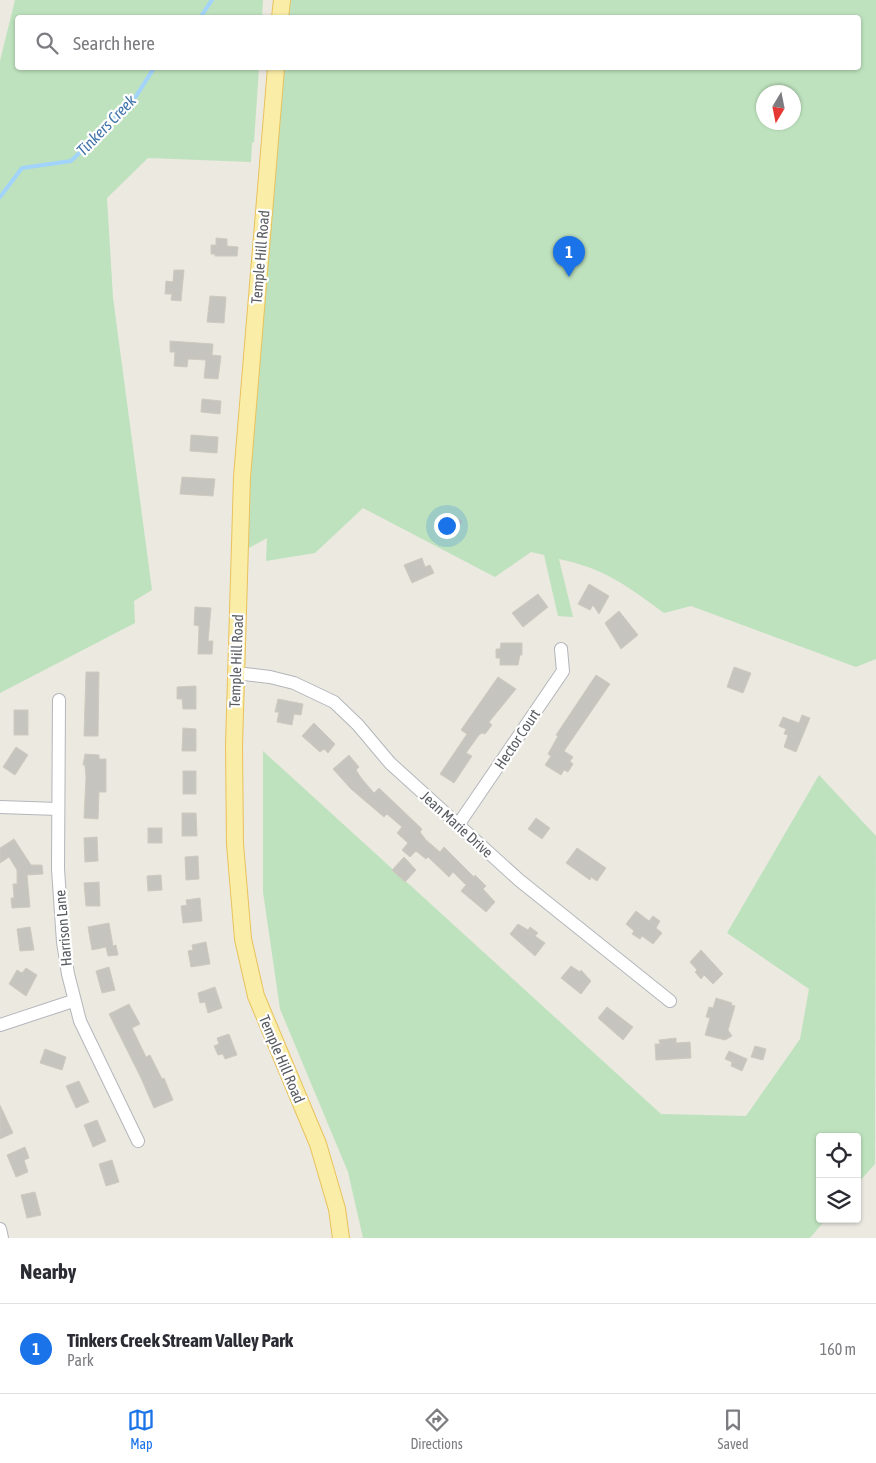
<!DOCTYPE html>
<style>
:root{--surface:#fff;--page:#f2f2f3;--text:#2b2b33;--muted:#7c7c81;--line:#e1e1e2;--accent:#1a73e8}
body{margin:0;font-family:"Asap Condensed",sans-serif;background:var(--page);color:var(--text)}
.controls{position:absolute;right:15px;bottom:15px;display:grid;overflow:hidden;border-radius:5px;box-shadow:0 1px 4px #0004}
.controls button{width:45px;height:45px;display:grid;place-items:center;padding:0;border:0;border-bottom:1px solid var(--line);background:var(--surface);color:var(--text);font:25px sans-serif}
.compass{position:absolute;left:756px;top:85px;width:45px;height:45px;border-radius:50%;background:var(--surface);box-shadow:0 1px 4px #0004;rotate:190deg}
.you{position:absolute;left:446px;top:525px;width:18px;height:18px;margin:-12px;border:4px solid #fff;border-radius:50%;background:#1a73e8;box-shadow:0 0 0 8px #1a73e833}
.badge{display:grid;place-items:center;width:32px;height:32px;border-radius:50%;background:var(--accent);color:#fff;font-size:16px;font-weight:700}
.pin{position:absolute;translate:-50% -41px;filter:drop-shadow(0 1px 2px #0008)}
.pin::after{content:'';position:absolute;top:26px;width:18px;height:15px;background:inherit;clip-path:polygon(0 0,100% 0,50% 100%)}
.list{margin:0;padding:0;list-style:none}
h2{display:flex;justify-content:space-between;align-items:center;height:65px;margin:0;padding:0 20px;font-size:21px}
h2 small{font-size:16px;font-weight:400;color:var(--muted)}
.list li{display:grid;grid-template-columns:32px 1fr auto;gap:15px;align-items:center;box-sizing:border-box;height:90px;padding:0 20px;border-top:1px solid var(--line)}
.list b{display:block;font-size:19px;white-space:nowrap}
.list p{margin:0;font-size:16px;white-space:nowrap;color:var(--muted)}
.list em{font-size:16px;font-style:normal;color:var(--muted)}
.icon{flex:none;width:28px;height:28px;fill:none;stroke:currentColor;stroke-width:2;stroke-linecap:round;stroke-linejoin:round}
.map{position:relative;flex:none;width:876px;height:1238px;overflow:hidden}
.search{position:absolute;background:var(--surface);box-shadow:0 1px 4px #0004;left:15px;right:15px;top:15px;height:55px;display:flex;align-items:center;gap:12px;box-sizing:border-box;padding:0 18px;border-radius:5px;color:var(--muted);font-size:19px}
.sheet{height:155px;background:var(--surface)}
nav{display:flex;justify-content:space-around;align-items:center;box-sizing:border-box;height:70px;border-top:1px solid var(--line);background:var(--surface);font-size:14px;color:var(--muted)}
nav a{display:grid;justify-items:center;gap:2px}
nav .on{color:var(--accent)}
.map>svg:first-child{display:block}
.green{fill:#bee2be;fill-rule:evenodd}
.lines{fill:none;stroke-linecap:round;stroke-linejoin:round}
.stream{stroke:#a2d3fa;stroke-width:4}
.building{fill:#c6c4be;stroke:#cfcabf}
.minor-casing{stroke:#b3b6bb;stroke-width:14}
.major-casing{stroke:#e9c25c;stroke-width:18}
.minor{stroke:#fff;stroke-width:12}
.major{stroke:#faeda7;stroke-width:16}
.labels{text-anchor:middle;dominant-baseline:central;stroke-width:4.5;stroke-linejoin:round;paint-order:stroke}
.street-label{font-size:15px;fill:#595c61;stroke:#fff}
.water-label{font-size:16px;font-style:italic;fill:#4274aa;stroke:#fff}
</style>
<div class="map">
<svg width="876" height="1238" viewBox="0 0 876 1238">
<rect width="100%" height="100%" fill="#ebe9e0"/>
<g class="green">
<path d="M15,0H263L262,17L18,18V68H259L254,142L252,143L251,162L148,158L107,198L113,298L152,590L134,601L135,623L0,693V61Z"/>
<path d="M285,0H876V659L856,667L691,606L664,613C627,586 606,569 559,559L573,617L558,616L544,555L531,552L495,577L363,508L315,553L266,561L267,538L249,548L247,491L279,68H858V18L283,17ZM764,92H794V122H764Z"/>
<path d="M263,751L661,1114L746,1116L800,1039L809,989L727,933L819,775L876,836L875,1164L857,1184V1137H820V1219H826L810,1238H363L348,1172L280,1009L263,892Z"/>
</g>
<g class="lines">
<g class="stream">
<path d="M200,18L212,0"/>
<path d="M0,197L22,168L71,161L133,101L154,68"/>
</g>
</g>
<g class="building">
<path d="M216,238L227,239V246L238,247L237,256H215V254H211V245H216Z"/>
<path d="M174,270H184L181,301L171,300L172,294H165L166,281L173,282Z"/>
<path d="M210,296L226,297L224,323L207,322Z"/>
<path d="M170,341L213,344L212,355L221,356L218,379L204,378L206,360L188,359L187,367L174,366L175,352H170Z"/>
<path d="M202,399L221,401L220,414L201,412Z"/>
<path d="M191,435L218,437L217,453L190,451Z"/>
<path d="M182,477L215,479L213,496L180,494Z"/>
<path d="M452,516L462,521L457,531L447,525Z"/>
<path d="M422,558L425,567L430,565L434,573L412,583L404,565Z"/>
<path d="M589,584L609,596L599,614L593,605L590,610L578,604Z"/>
<path d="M538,594L548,607L523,627L512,613Z"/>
<path d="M195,607L211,608L208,641H213L212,654H198L199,626L194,625Z"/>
<path d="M619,611L638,635L621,649L605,623Z"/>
<path d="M501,643H522V655H520L518,665H500V658H496V649H500Z"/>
<path d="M734,667L751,673L743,693L727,687Z"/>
<path d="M86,672H99L98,736H84Z"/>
<path d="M596,675L610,684L564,751L573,757L570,761L573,764L568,772L564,770L561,775L545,765L551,756L548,754L558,736L556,735Z"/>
<path d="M498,677L516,689L489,722L492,725L485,734L482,733L479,735L466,753L472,756L454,783L440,774L467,734L461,730Z"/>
<path d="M196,686V709H183L182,699H177V687Z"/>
<path d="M278,699L303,704L301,715L294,714L292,725L277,722L279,712H275Z"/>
<rect x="14" y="710" width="14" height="25"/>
<path d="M802,715L810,718L796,752L784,747L788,735L784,734L786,729L779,726L783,717L799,723Z"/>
<path d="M314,723L335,744L328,753L324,749L320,752L302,736Z"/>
<path d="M183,728L196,729V751H182Z"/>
<path d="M16,747L28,755L15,775L3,767Z"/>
<path d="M85,754L99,755V759H106V792H99L98,819L84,818L86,778L85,765H83Z"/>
<path d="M349,755L359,767L356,770L362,779L374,793L379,788L422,829L420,832L426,840L440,852L444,847L474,877L475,875L486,886L483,889L495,902L486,912L461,891L466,885L453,872L449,877L428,857L426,859L416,851L410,857L402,850L408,843L397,833L402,827L387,814L384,817L351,789L333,769Z"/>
<rect x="183" y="771" width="13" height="23"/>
<path d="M182,813H196L197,836H182Z"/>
<path d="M536,818L550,828L542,839L528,829Z"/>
<rect x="148" y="828" width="14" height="15"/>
<path d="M97,837L98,861L85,862L84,838Z"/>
<path d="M14,839L31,865H42L43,874L27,875L30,907L12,908L11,898H14L13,884H17V870L9,857L0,863V848Z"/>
<path d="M577,848L606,868L597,881L591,877L590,880L566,863Z"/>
<path d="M198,856L199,879L186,880L185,857Z"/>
<path d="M404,857L416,870L405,882L392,870Z"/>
<path d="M161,875L162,890L148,891L147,876Z"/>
<path d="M99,882L100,906H86L84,883Z"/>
<path d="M200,898L202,921L183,923L181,906L187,905L186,900Z"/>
<path d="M636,911L649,921L653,916L660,921L656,928L662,933L653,944L642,936L640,939L632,934L634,931L626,924Z"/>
<path d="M109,923L113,946L116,945L118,955L108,956L106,947L92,950L88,927Z"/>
<path d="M518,924L528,930L530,927L538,933L535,936L545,943L535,956L510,934Z"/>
<path d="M30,927L34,950L20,951L17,929Z"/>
<path d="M206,942L210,964L191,967L188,951L193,950L192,945Z"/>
<path d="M701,950L723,974L713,984L704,975L701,979L695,972L697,970L690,962Z"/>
<path d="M571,966L580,972L581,970L591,981L581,994L561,978Z"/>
<path d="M109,967L115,990L102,993L96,971Z"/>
<path d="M26,968L37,975L26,996L9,984L17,970L22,973Z"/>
<path d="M215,987L222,1008L208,1013L205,1002L200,1003L198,993Z"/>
<path d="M716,998L732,1003L731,1005L735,1006L728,1030L732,1036L725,1040L705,1035L710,1018L706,1017L709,1007L713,1008Z"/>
<path d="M129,1004L140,1024L132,1028L146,1057L150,1055L162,1079L164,1078L173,1100L154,1108L141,1078L109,1014Z"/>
<path d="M607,1007L633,1027L623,1040L598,1018Z"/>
<path d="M229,1034L237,1055L225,1059L223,1054L218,1055L214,1046L219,1044L217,1038Z"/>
<path d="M676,1038V1043L690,1042L691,1058L656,1060L655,1044H660L659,1040Z"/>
<path d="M755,1046L766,1049L763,1060L751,1057Z"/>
<path d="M45,1049L66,1057L62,1070L40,1063Z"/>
<path d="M729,1051L747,1059L742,1071L731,1066L732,1062L725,1059Z"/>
<path d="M79,1081L89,1102L76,1108L66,1086Z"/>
<path d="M0,1105L13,1133L0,1139Z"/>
<path d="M97,1120L106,1141L93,1147L84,1125Z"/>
<path d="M25,1147L29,1158L24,1160L28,1172L16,1177L7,1155Z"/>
<path d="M112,1160L119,1182L106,1186L99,1164Z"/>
<path d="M35,1192L41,1215L27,1218L21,1195Z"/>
</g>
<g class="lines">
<defs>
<g id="minor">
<path d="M236,673L270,677L294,683L334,702L358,725L390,763L519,880L670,1001"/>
<path d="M59,700L58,869L63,942L68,974L80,1021L138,1141"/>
<path d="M0,807L58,809"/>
<path d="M458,825L563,671L561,649"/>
<path d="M0,1025L73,1001"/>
<path d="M0,1229L2,1238"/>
</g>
<g id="major">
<path d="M280,18L282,0"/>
<path d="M276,68L242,477L234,746L235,844L243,939L256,996L318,1144L337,1209L341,1238"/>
</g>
</defs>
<use href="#minor" class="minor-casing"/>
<use href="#major" class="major-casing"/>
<use href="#minor" class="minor"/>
<use href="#major" class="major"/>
</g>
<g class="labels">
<g class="street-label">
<text transform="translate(260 257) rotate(-85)">Temple Hill Road</text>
<text transform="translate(236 661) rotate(-88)">Temple Hill Road</text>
<text transform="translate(517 739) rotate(-56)">Hector Court</text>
<text transform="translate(457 824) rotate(42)">Jean Marie Drive</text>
<text transform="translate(63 928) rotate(-95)">Harrison Lane</text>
<text transform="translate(282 1059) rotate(67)">Temple Hill Road</text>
</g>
<g class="water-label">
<text transform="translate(106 125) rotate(-46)">Tinkers Creek</text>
</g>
</g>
</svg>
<div class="controls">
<button><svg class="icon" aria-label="locate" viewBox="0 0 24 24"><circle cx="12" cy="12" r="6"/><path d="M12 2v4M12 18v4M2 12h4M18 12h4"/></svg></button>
<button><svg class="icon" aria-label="layers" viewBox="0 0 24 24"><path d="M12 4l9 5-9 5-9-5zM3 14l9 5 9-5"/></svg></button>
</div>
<svg class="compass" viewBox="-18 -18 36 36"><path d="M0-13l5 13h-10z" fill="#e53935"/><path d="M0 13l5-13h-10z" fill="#7c7c81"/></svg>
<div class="you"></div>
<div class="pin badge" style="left:569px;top:277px">1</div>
<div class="search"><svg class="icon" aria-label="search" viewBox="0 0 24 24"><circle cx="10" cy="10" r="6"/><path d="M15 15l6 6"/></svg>Search here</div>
</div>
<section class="sheet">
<h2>Nearby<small></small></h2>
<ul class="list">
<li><span class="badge">1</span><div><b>Tinkers Creek Stream Valley Park</b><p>Park</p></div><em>160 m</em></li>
</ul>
</section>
<nav>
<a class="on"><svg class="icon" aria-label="map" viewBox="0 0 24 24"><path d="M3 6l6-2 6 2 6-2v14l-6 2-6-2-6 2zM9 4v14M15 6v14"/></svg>Map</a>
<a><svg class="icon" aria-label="directions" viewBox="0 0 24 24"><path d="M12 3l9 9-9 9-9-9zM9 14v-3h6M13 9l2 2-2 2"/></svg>Directions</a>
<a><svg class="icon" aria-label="saved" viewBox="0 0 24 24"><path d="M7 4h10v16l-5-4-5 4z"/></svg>Saved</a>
</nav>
